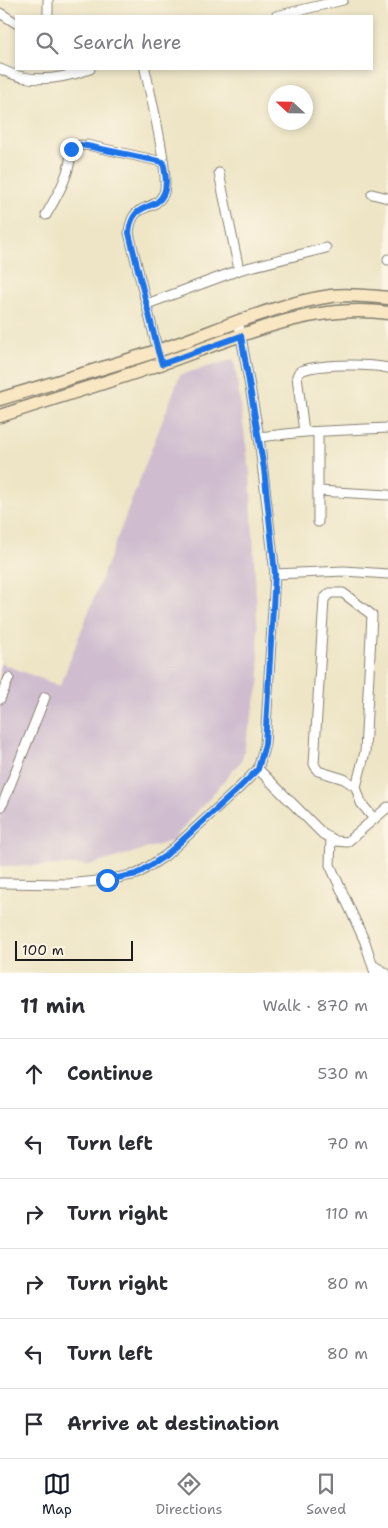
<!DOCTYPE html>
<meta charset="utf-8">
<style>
:root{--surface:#fff;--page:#f2f2f3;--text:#2b2b33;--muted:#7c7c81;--line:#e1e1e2;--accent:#111827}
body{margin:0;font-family:"Shantell Sans",sans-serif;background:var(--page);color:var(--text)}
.compass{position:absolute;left:268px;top:85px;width:45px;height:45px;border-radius:50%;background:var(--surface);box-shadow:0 2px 8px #0003;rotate:292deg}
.scale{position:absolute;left:15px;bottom:12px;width:118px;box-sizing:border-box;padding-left:5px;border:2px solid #1c1c1c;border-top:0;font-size:14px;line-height:18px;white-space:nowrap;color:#1c1c1c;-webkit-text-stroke:4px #fcf5e5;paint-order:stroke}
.stop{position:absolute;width:15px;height:15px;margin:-11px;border:4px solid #1a73e8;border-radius:50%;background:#fff}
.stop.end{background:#1a73e8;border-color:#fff;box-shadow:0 1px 5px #0008}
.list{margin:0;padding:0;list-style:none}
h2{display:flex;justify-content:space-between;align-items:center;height:65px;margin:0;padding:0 20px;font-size:21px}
h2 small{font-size:16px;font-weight:400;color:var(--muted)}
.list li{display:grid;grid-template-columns:32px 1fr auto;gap:15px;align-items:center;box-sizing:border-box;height:70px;padding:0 20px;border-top:1px solid var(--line)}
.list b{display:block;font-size:19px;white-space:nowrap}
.list em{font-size:16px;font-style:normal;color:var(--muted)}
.icon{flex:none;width:28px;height:28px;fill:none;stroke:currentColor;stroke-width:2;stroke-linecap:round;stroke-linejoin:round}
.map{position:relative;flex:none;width:388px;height:973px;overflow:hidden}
.search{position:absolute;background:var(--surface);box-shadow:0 2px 8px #0003;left:15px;right:15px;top:15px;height:55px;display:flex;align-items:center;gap:12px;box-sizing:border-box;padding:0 18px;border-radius:0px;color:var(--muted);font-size:19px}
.sheet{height:485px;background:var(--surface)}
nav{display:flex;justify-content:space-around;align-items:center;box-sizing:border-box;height:70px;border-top:1px solid var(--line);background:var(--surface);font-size:14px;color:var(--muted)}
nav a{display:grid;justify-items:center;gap:2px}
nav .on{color:var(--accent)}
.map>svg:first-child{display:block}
.industrial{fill:#cfbdcf}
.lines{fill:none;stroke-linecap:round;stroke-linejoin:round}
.street-casing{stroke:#858071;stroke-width:11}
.secondary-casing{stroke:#858071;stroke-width:15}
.street{stroke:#fff;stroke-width:9}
.secondary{stroke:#f9e7c3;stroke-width:12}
.route{stroke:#1a73e8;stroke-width:6}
</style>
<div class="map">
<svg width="388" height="973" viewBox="0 0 388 973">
<rect width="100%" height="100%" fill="#fcf5e5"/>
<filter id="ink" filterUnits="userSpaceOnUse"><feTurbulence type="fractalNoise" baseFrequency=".02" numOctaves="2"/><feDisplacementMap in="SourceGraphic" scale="10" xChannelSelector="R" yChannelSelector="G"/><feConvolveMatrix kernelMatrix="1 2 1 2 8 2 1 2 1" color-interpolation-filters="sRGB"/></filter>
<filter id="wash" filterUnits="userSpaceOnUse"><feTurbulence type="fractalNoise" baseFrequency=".0096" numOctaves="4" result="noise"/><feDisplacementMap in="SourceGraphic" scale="20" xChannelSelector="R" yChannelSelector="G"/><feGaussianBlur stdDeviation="1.12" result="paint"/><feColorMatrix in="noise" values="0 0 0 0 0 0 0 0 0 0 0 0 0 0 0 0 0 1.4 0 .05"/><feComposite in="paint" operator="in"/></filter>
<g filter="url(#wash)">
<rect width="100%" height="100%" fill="#eee5c6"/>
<path class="industrial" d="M234,359L250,473L260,680L242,760L172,841L91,865L0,866V663L60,686L180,375Z"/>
</g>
<g filter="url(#ink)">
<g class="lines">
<defs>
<g id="street">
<path d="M0,13L16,23"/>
<path d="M48,16V0"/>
<path d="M276,16L343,0"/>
<path d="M0,69C7,72 15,76 23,77C45,82 70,76 90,69"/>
<path d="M145,69C149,89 172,181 163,195C152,214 132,200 129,233L159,356"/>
<path d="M219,173L239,270"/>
<path d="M372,194L388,198"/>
<path d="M46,215C58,194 71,173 71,149C77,145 81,145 87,145L163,162"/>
<path d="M388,260V259"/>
<path d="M147,304L239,270L326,248"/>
<path d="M304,432L297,376L299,372C315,363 369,364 388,368"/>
<path d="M318,433V522"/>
<path d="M259,437L304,432L388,428"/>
<path d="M318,491L388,495"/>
<path d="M275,574L344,571L388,574"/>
<path d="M0,699L9,678"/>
<path d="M258,769L323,834L336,841L347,842L388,807"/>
<path d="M356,787L344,779L318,771L314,764L324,599L330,593H343L372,615L365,752L356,787L361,803L374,819"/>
<path d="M0,807L3,803L45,697"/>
<path d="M331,838L330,865L365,942L375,973"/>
<path d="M0,883L68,884L107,880L137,874L165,856L237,790L258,769L265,744L275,574L259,437L238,320"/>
<path d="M374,966L386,973"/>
</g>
<g id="secondary">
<path d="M0,399C52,383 105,368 157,351C215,332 270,305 331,296C350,294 369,296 388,298"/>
<path d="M0,416C54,398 109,382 163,363C236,338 310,302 388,313"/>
</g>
</defs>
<use href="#street" class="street-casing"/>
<use href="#secondary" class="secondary-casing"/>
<use href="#street" class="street"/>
<use href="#secondary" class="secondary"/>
</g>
</g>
<g class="lines" filter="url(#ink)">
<path class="route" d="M71,149L80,145L87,146L163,162C165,171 168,184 164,193C156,213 132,199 129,233L158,351L162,364L241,336L264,469L275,574L265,744L258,769L237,790L165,856L137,874L107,880"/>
</g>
</svg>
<svg class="compass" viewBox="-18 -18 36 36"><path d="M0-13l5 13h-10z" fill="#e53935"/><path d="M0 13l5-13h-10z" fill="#7c7c81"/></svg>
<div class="scale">100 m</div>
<div class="stop" style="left:107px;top:880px"></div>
<div class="stop end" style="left:71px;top:149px"></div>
<div class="search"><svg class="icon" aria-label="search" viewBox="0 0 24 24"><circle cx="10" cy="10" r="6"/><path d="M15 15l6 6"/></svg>Search here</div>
</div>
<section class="sheet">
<h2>11 min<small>Walk · 870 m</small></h2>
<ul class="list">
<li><svg class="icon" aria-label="ahead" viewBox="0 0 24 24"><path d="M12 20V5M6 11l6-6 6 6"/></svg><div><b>Continue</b></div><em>530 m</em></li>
<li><svg class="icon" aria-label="left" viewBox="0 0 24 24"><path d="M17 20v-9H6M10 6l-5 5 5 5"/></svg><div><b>Turn left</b></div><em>70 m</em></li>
<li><svg class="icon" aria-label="right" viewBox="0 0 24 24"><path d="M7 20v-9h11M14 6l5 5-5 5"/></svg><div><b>Turn right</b></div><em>110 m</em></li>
<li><svg class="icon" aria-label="right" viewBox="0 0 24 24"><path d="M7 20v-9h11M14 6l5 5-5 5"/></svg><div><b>Turn right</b></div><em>80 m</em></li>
<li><svg class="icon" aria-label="left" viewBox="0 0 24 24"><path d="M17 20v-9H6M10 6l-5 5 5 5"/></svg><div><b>Turn left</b></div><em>80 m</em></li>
<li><svg class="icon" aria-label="arrive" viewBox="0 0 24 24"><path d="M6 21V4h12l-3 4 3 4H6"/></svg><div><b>Arrive at destination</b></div></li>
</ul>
</section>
<nav>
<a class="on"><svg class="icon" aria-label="map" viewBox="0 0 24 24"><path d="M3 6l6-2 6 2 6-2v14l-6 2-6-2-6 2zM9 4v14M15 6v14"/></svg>Map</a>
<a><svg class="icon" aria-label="directions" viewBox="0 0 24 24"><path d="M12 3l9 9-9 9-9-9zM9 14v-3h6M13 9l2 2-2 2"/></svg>Directions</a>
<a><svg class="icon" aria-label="saved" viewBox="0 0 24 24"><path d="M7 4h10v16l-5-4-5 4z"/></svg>Saved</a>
</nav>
